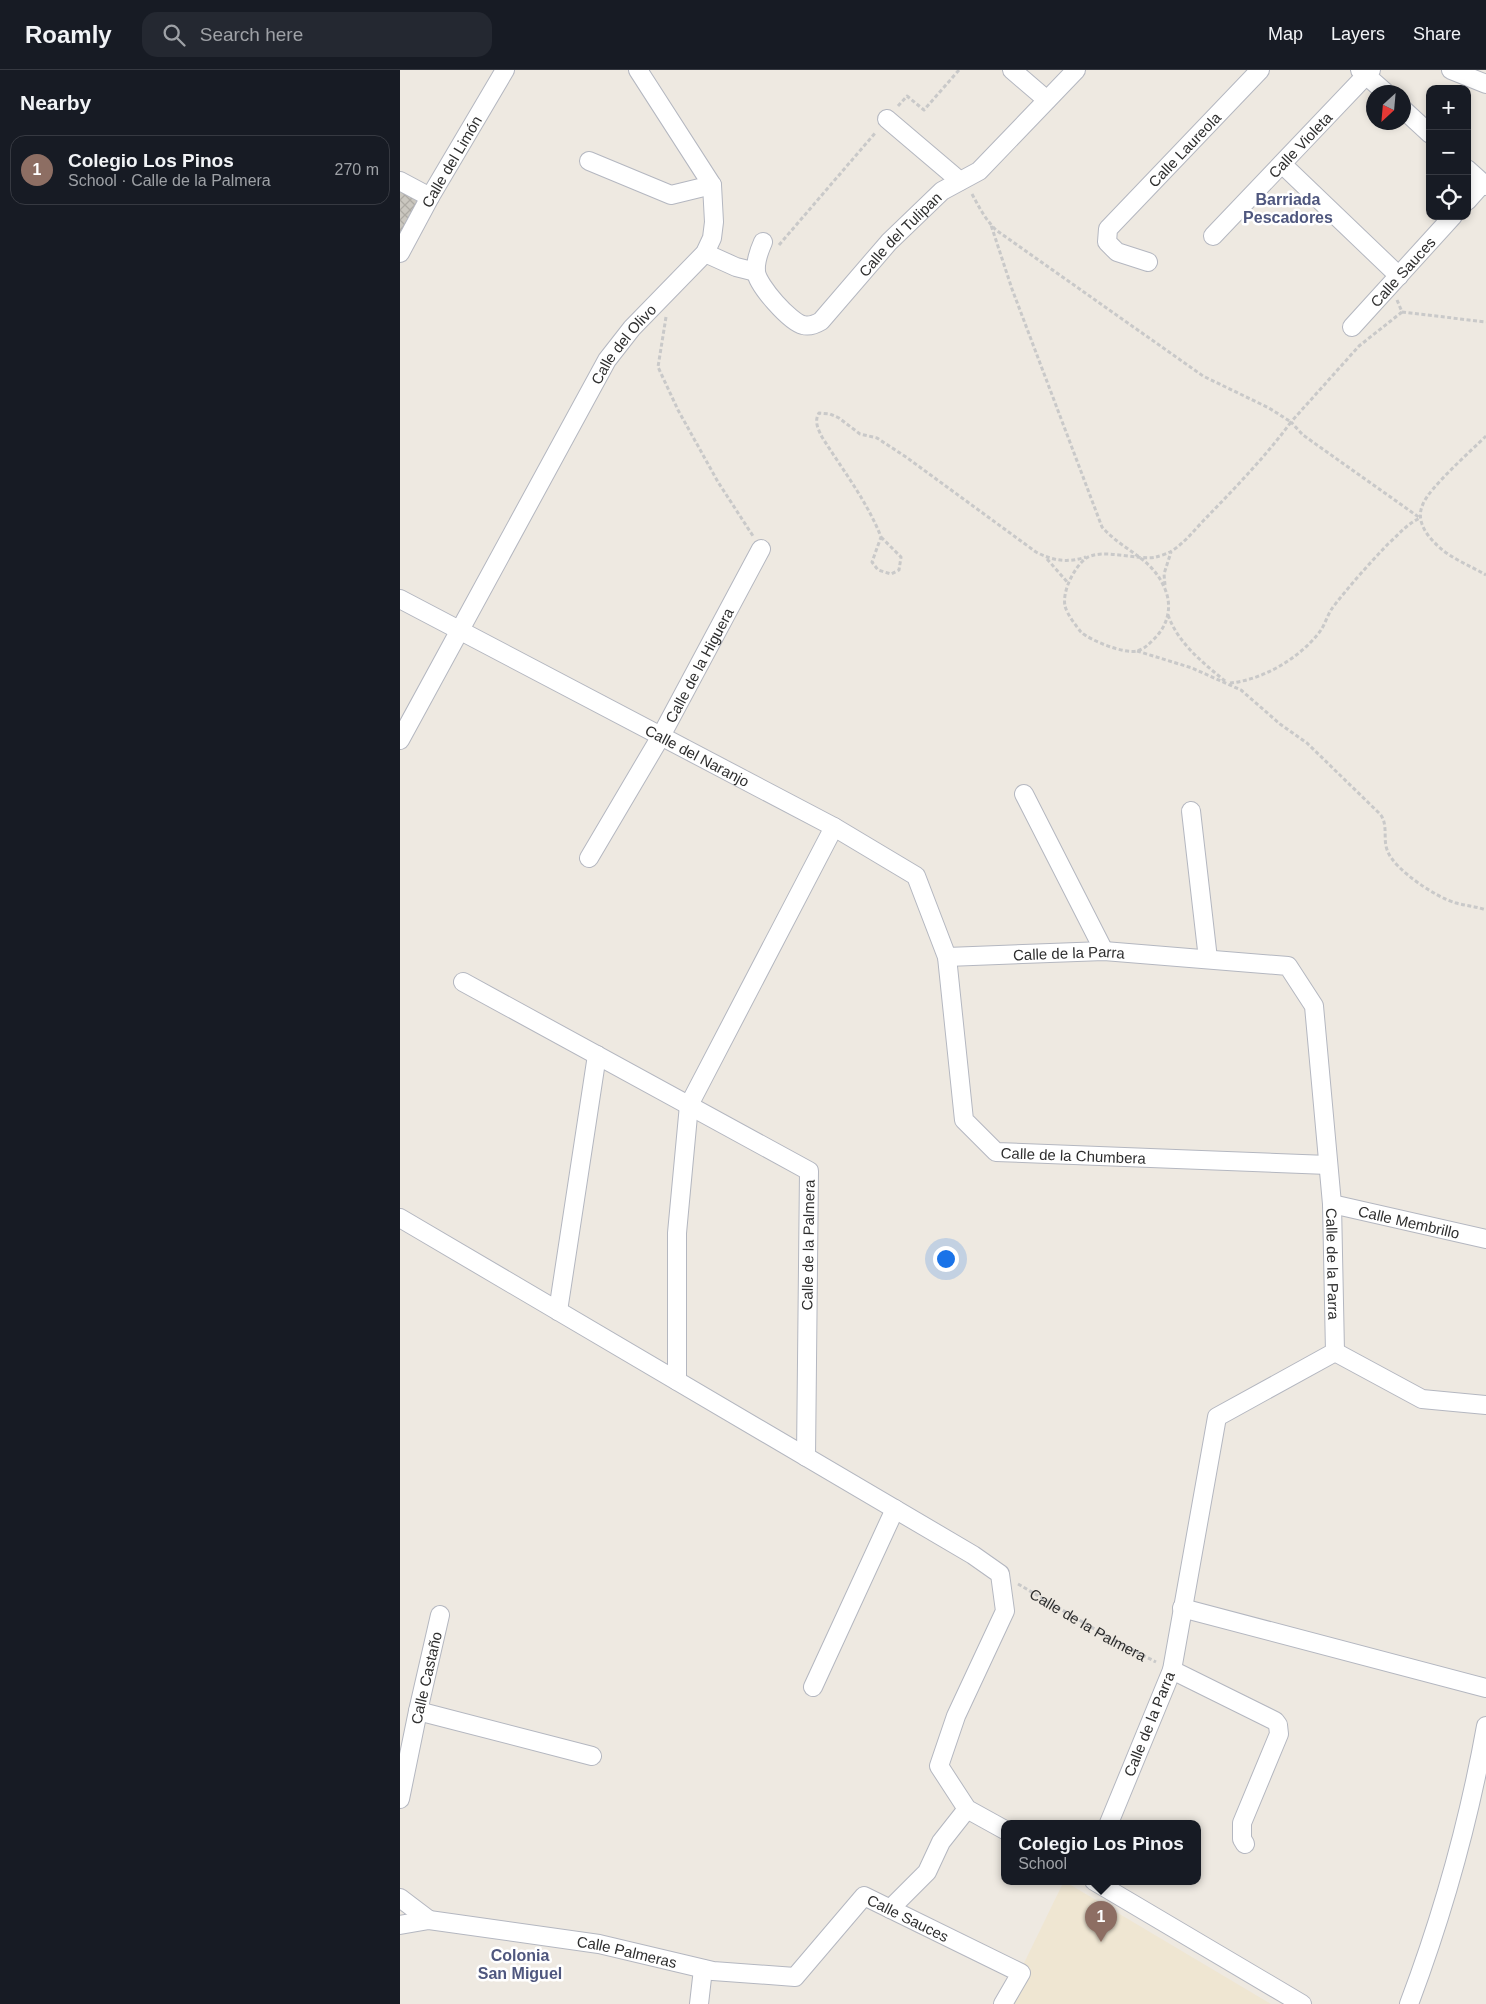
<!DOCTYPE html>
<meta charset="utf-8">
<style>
:root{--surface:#171b24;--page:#242831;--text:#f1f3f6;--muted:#9ea1a6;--line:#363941;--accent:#b45309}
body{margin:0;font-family:Arial,sans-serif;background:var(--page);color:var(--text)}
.controls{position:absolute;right:15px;top:15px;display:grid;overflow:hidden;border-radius:10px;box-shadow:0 2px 8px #0003}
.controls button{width:45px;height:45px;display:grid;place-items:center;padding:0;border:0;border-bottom:1px solid var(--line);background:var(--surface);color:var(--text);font:25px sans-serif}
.compass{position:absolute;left:966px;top:15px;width:45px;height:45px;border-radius:50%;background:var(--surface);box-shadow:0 2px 8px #0003;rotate:206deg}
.you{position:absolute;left:545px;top:1188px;width:18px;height:18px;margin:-12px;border:4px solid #fff;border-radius:50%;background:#1a73e8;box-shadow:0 0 0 8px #1a73e833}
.badge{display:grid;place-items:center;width:32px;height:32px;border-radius:50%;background:var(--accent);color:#fff;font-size:16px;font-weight:700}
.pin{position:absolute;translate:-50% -41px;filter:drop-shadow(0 1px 2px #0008)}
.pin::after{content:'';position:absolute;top:26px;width:18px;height:15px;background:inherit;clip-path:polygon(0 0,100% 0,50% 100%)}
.popup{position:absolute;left:601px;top:1750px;width:200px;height:65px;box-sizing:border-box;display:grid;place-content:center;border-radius:10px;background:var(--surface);filter:drop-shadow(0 1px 4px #0005);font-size:16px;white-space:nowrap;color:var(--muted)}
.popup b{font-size:19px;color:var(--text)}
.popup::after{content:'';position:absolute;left:50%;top:100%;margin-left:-10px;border:10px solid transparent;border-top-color:var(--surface)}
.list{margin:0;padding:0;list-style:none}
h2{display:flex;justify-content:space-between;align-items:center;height:65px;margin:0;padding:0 20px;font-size:21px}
h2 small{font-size:16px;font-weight:400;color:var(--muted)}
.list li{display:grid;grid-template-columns:32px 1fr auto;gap:15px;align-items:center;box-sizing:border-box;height:70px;margin:0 10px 10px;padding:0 10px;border:1px solid var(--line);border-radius:15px}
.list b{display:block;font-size:19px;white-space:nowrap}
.list p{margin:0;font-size:16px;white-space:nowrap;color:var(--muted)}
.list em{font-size:16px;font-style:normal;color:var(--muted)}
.icon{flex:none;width:28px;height:28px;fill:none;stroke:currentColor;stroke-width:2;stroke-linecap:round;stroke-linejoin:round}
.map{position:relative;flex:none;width:1086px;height:1934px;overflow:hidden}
header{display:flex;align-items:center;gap:30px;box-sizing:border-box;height:70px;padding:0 25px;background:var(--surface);border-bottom:1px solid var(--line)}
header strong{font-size:24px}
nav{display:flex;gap:28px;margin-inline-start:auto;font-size:18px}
.search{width:350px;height:45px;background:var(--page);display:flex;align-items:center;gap:12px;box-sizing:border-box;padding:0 18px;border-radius:15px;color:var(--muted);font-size:19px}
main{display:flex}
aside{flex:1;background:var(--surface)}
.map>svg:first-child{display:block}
.education{fill:#efe6d2}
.building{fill:url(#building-cross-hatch)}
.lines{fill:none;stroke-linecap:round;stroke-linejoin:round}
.minor-casing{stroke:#b4b7c0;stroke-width:20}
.path{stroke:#c9c9c9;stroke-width:3;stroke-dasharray:4 2.5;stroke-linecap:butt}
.minor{stroke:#fff;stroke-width:18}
.labels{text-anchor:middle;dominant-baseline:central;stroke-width:5;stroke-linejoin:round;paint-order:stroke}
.street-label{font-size:15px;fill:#2e2e2e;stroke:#fff}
.neighbourhood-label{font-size:16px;font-weight:bold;fill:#4f577e;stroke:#fff}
</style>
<header>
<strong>Roamly</strong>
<div class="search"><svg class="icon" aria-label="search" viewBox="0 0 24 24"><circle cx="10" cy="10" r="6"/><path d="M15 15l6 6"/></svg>Search here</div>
<nav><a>Map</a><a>Layers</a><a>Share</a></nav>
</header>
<main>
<aside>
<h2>Nearby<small></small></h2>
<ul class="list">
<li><span class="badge" style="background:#8d6e63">1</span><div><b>Colegio Los Pinos</b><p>School · Calle de la Palmera</p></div><em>270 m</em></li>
</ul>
</aside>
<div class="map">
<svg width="1086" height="1934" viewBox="0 0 1086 1934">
<defs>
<pattern id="building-cross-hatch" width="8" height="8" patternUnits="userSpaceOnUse" patternTransform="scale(1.25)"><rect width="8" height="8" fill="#cac7bf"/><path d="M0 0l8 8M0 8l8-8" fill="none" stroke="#aeaba4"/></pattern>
</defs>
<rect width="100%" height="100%" fill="#eee9e1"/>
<path class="education" d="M664,1811L871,1934H604Z"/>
<path class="building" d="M0,119L21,130L0,169Z"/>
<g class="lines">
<defs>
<g id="minor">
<path d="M612,0L647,30"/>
<path d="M960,0L985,22"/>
<path d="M1051,0L1086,14"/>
<path d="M1004,40L1030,64"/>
<path d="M487,49L560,111"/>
<path d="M189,91L271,125L312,115"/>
<path d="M882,94L999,206"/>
<path d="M1067,99L1086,116"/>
<path d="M0,111L30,127"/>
<path d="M1067,131L1083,113"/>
<path id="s2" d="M813,166L971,0"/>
<path id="s3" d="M363,172C359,181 355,192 356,202C358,216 390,252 403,255C410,257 416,254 421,251L489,172L542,121L579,101L676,0"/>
<path id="s4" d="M0,183L30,127L105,0"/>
<path d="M305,183L336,197L356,202"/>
<path id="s5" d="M748,192L717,182L707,172L708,159L860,0"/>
<path id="s6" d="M952,257L1053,146"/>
<path id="s7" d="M0,529L434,757L516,806L547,887L564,1050L596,1082L928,1095"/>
<path id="s8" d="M0,670L207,290L232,258L305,183L312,168L314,152L312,115L238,0"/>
<path d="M624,724L704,881"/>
<path d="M791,741L808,889"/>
<path id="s9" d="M189,788L261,666L361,479"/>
<path id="s10" d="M547,887L704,881L888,896L914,936L932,1134L935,1282L817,1347L772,1600L709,1753"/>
<path d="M63,912L409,1101L406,1387"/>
<path id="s11" d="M932,1134L1086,1169"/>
<path d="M0,1148L573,1485L600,1504L605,1541L556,1646L539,1696L567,1739L605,1760"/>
<path d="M158,1241L197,985"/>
<path d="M935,1282L1022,1329L1086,1335"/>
<path d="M277,1311V1163L289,1035L434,757"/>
<path d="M782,1538L1086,1618"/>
<path d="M772,1600L875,1651L878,1655L879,1664L842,1753V1769L845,1774"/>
<path d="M413,1617L495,1439"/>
<path d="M18,1641L192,1686"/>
<path id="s12" d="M0,1729L18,1641L40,1545"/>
<path d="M694,1811L902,1934"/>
<path d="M0,1828L29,1850"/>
<path d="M490,1839L527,1802L541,1772L567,1739"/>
<path id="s13" d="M0,1855L29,1850L199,1874L313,1901L395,1907L464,1826L621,1903L603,1934"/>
<path d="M299,1934L303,1899"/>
<path d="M1009,1934C1043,1844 1069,1751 1086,1656"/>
</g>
</defs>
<use href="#minor" class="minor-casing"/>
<g class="path">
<path d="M498,36L507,26L524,40L559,0"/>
<path d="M572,124C579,137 585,149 596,160L803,306L869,338L891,352C866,386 835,418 806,448C795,459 784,474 770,482C766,484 760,486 756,487C738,491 700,477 685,489C674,498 662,521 665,536C667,544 676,556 681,562C691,571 724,584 737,581C744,579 748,575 753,570C767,557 773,538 765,519C752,487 723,481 702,457L612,219L591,155"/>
<path d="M379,175L476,62"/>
<path d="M997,230L1002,242L1086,252"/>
<path d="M1002,242L959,276L891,352L903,365L1020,448"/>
<path d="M266,247L258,297L278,340L318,412L353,466"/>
<path d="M1086,366C1072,380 1029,418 1023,434C1015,451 1027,466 1039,477C1052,489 1071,496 1086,505"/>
<path d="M481,467L501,487L499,500L491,504L478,500L472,492L481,467C467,431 442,399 422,367C418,359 414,351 419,343L430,344L439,348L460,364L477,368L506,387L636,482C653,491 668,493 686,487"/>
<path d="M647,489L669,514"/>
<path d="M765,515L764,504L771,482"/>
<path d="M768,545C778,573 802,592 825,611"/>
<path d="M737,581L792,598L841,620L880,654L907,673L980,744C989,755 982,770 988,782C995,800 1037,828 1056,833C1066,836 1075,836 1086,840"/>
<path d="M830,613C862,610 898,589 918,564C925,556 927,545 933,537C950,515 969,494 988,474C999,464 1007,454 1020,448"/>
<path id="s1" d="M618,1514L708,1567L756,1592"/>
</g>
<use href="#minor" class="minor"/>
</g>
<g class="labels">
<g class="street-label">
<text stroke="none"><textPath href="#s2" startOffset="126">Calle Violeta</textPath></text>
<text stroke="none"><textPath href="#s5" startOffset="170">Calle Laureola</textPath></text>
<text stroke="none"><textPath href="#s4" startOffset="105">Calle del Limón</textPath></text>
<text stroke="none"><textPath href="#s3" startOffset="240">Calle del Tulipan</textPath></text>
<text stroke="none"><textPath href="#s6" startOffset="75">Calle Sauces</textPath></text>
<text stroke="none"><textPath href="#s8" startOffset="455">Calle del Olivo</textPath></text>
<text stroke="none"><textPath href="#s9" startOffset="222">Calle de la Higuera</textPath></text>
<text stroke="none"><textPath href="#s7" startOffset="336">Calle del Naranjo</textPath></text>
<text stroke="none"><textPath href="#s10" startOffset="122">Calle de la Parra</textPath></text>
<text stroke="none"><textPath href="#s7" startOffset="959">Calle de la Chumbera</textPath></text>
<text stroke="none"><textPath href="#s11" startOffset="79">Calle Membrillo</textPath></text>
<text transform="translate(408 1175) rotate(-89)">Calle de la Palmera</text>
<text stroke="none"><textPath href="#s10" startOffset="648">Calle de la Parra</textPath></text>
<text stroke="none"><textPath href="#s1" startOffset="81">Calle de la Palmera</textPath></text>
<text stroke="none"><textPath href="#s12" startOffset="124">Calle Castaño</textPath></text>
<text transform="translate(749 1654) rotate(-68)">Calle de la Parra</text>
<text stroke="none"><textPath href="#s13" startOffset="556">Calle Sauces</textPath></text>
<text stroke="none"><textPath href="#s13" startOffset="230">Calle Palmeras</textPath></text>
</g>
<g class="neighbourhood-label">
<text x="888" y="129">Barriada<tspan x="888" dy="18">Pescadores</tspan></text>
<text x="120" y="1885">Colonia<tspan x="120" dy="18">San Miguel</tspan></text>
</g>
</g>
</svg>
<div class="controls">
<button>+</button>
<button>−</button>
<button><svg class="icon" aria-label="locate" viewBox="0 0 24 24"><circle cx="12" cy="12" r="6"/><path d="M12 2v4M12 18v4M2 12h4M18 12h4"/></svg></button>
</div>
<svg class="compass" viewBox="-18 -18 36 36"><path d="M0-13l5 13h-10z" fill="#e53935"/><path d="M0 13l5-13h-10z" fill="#9ea1a6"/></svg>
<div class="you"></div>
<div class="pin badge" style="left:701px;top:1872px;background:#8d6e63">1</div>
<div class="popup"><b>Colegio Los Pinos</b>School</div>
</div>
</main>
